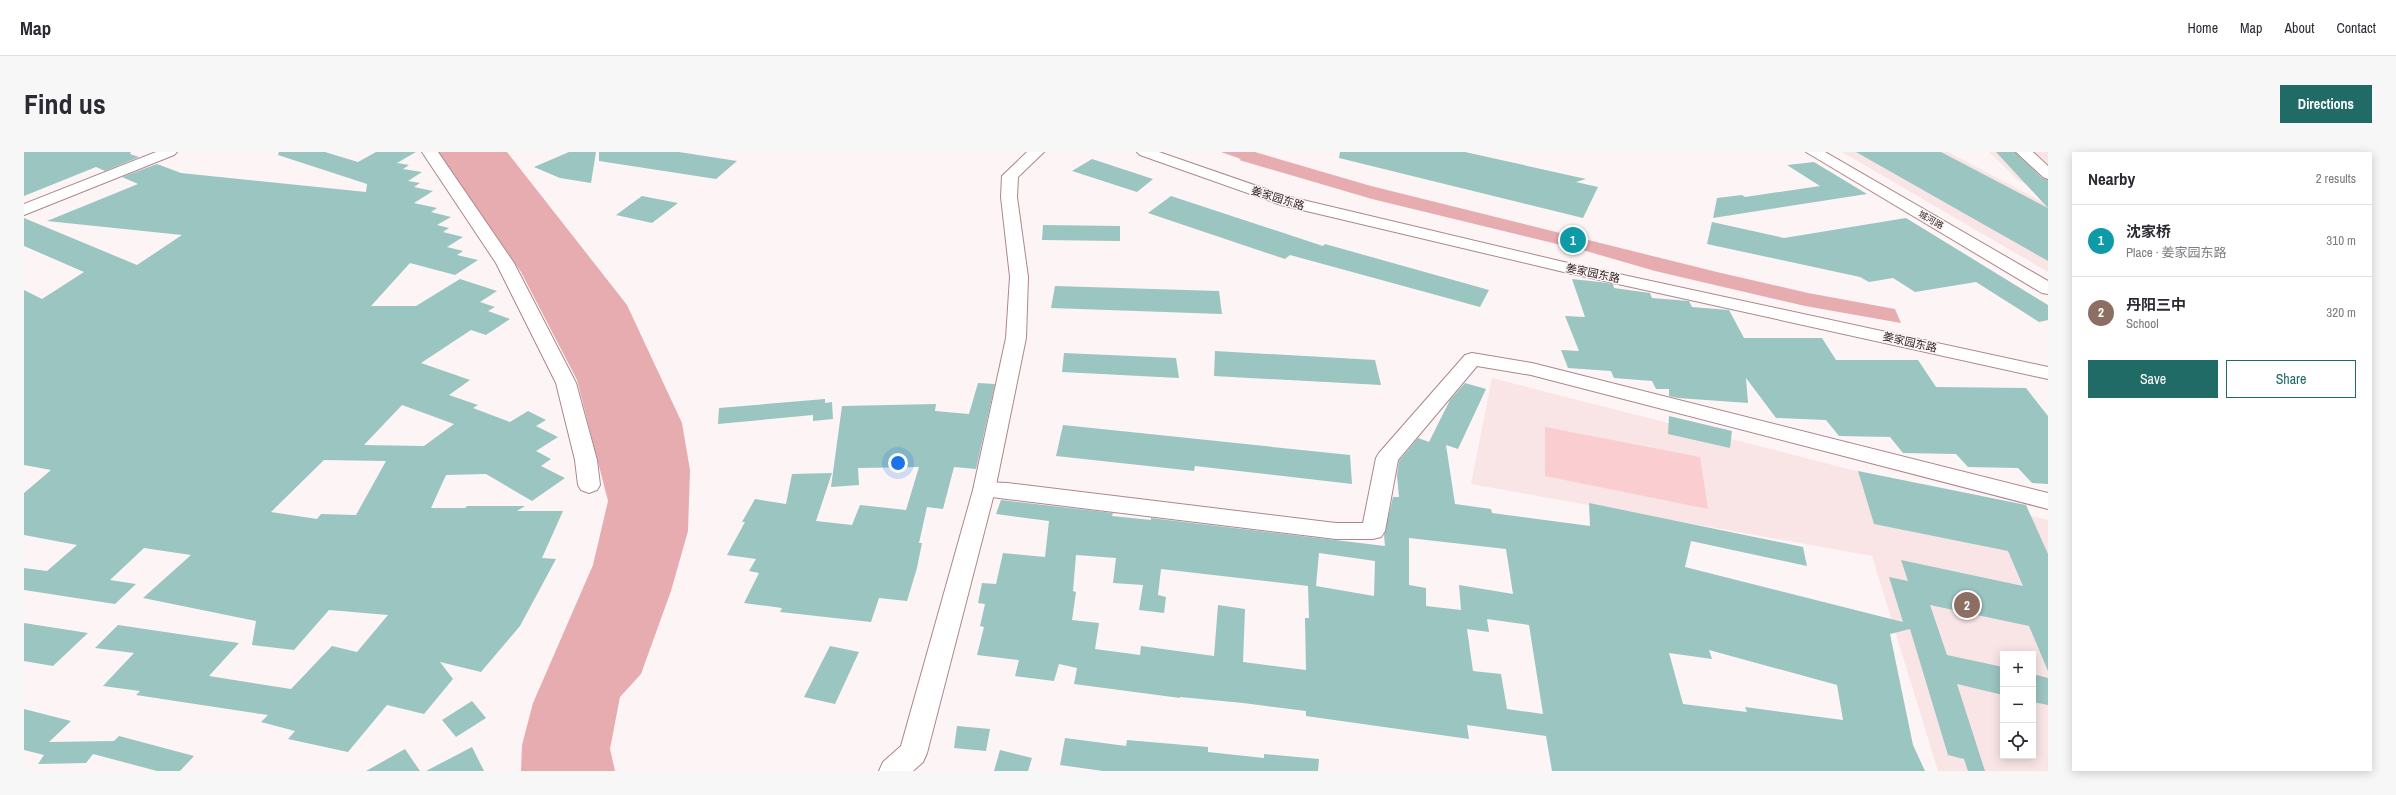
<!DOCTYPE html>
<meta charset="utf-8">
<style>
:root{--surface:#fff;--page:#f7f7f7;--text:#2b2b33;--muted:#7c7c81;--line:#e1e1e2;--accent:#216b66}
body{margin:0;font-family:"Archivo Narrow","Noto Sans SC",sans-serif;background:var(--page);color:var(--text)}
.controls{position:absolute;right:12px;bottom:12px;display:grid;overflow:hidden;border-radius:0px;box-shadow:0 2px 10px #0003}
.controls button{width:36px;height:36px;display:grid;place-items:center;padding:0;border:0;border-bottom:1px solid var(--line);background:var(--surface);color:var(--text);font:20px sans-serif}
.you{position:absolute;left:874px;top:311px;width:14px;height:14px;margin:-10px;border:3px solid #fff;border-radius:50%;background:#1a73e8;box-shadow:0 0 0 6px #1a73e833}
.badge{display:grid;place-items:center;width:26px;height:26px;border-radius:50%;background:var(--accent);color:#fff;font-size:13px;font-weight:700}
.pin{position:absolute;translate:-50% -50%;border:2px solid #fff;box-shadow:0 1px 4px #0006}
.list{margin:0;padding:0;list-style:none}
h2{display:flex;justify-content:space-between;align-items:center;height:52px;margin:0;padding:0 16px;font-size:17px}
h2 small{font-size:13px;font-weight:400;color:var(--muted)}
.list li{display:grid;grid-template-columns:26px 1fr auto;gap:12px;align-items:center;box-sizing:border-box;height:72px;padding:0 16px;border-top:1px solid var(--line)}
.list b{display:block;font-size:15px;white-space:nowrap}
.list p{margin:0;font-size:13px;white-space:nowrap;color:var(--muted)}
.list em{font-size:13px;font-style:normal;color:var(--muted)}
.actions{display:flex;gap:8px;padding:12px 16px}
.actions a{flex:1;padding:9px 0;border:1px solid var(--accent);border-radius:0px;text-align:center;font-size:14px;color:var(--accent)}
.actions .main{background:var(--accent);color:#fff}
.icon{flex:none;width:22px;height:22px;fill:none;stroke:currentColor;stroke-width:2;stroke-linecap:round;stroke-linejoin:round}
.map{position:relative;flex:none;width:2024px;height:619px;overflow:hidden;border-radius:0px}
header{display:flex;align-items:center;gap:24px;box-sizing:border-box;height:56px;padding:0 20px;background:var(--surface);border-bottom:1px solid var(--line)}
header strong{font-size:19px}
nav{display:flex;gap:22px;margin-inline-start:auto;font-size:14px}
.intro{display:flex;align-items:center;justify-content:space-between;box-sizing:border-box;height:96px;padding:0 24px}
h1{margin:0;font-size:28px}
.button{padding:10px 18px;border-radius:0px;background:var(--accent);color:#fff;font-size:14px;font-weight:700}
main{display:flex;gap:24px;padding:0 24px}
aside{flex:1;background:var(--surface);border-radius:0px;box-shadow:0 2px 10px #0003}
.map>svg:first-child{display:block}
.built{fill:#f9e5e6;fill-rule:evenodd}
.green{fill:#facdd0}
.water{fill:#e6acb0}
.building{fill:#9bc5c1;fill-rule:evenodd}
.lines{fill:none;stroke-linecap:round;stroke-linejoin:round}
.street-casing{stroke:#ac878a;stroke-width:2}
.secondary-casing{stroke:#ac878a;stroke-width:2}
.street{fill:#fff;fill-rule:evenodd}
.secondary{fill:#fff;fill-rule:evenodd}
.labels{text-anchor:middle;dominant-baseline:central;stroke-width:3;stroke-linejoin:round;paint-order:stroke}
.far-street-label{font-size:9px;fill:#2c1d1f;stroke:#fdf5f5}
.street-label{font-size:11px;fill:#2c1d1f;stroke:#fdf5f5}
</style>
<header>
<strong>Map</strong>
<nav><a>Home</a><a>Map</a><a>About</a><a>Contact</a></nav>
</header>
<div class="intro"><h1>Find us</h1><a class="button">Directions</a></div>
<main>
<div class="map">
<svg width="2024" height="619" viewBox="0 0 2024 619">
<rect width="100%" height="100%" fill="#fdf5f5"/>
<g class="built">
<path d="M1818,0H1924L2024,53V120Z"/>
<path d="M1965,0H2024V44L1994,28Z"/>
<path d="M1468,226L2024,368V619H1914L1848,404L1447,332ZM1979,502H2009V604H1979Z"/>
</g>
<path class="green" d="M1521,275L1676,305L1684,357L1521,324Z"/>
<g class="water">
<path d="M414,0H483L603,153L658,271L666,318L664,379L647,439L617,522L596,545L586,597L591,619H497L498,593L509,551L569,413L584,349L553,228L497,120Z"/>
<path d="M1197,0H1231L1347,34L1697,121L1784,141L1871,157L1877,171L1781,154L1631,119L1562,99L1348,47L1215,8L1217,7Z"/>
</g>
<g class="building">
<path d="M0,0H107L106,2L115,5L81,19L72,15L0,44Z"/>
<path d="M255,0H301L334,10L352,0H392L373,11L385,13L379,17L398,20L384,29L396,31L390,35L409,39L390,51L413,56L407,60L427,65L413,73L425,76L419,80L439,85L423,95L439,99L433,103L454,108L431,123L386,111L347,154H392L436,127L473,139L456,150L471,155L464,159L486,167L462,183L447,178L397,211L446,228L425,243L454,253L449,256L486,270L504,259L522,268L512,274L534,285L512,299L527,307L517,314L541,326L508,349L462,322L422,323L407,356H441L443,354H501L493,359H539L518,406L532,407L496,474L457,520L416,510L429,527L400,562L363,553L324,600L264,587L271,579L237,570L244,563L112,543L116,539L79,534L110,501L71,496L94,473L215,491L185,524L267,537L308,494L333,500L364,463L305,458L270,498L228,493L232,469L119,446L167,403L120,396L86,428L112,432L91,452L0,438V416L23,419L53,393L0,383V341L27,318L0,313V138L18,147L60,120L0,94V66L113,113L158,83L23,69L114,32L98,25L133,12L157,21L342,40L343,32L254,3ZM378,253L430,272L400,294L340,293ZM300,308L362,309L332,363L297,362L293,367L247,360Z"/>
<path d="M545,0H572L567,31L536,26L510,15Z"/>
<path d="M575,0H655L713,9L692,27L575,9Z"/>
<path d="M1316,0H1441L1562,27L1552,30L1574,35L1559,66L1315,6Z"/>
<path d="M1832,0H1917L2024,56L1972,0H1991L2018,26L2024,28V109Z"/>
<path d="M1068,7L1129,27L1113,40L1048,19Z"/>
<path d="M1790,10L1843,42L1689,66L1693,46L1718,43L1721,45L1796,34L1763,13Z"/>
<path d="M618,44L654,51L628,71L592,63Z"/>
<path d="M1147,44L1299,94L1301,92L1465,138L1456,155L1266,103L1261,107L1124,61Z"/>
<path d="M1882,66L2024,153V168L2015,170L1952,130L1891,140L1869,126L1845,130L1836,125L1683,92L1688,70L1760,86Z"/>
<path d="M1019,73L1096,74V89L1018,88Z"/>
<path d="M1548,127L1576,130L1589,132L1590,136L1626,141L1628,146L1665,149L1668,155L1705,158L1720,186H1798L1812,208H1894L1912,235L2002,236L2024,264V332L2008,331L1994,316L1944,315L1932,302L1879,301L1866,285L1815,284L1802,268L1752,266L1722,226L1724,251L1654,246L1645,244V237H1632L1628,229L1590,226L1587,219L1544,216L1537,198L1555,199L1541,164L1561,165Z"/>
<path d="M1031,134L1195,139L1198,162L1027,156Z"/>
<path d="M1191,199L1351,208L1357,233L1190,224Z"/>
<path d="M1040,201L1152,206L1155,226L1038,220Z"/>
<path d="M954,231L971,232L952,317L930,315L919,357L903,355L895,391H898L893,416L883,449L855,446L847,470L756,460L758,456L720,451L735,421L725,419L732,407L703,403L721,370H718L731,347L762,352L768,322L808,321L792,369L828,373L836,353L882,358L895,315L834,316L835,333L807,335L818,254L912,252L911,259L945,262Z"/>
<path d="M1441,231L1462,237L1434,297L1422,293L1431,352L1467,357L1468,361L1566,374L1565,351L1779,395L1783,414L1667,389L1661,415L1879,470L1865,425L1884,429L1877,408L1999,434L1984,399L1850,372L1834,319L2002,353L2024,402V519L2005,474L1906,453L1923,503L1979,515V543L1933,532L1961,619H1944L1940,607L1924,603L1886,477L1866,482L1889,593L1901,619H1528L1522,584L1443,573L1445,587L1282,564V559L1219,551L1156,545V546L1050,532L1053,516L1035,512L1030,529L991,524L995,508L953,503L960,475L956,474L961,452L954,451L958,431L972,432L979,401L1021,405L1025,369L972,362L977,348L1089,361L1088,364L1127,368V366L1361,394L1360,383L1369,345H1375L1373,323L1375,309L1394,286L1405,290L1426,248ZM1385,386L1482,397L1489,442L1435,433L1437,458L1402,454V436L1385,433ZM1295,401L1351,409L1350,444L1292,434ZM1052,403L1092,406L1089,431L1119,433L1115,458L1140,461L1142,445L1134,443L1137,417L1284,434L1285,466H1281L1282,518L1219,510L1221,457L1194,453L1190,504L1117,494L1116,503L1071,497L1075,471L1048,468L1052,440L1049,439ZM1463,467L1505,473L1519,562L1483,557L1477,522L1449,519L1443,477L1465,480ZM1685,498L1813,533L1819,568L1721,555L1723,560L1659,552L1645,501L1688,507Z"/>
<path d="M801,247V251L808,250L809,267L789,269V263L694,272L695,256Z"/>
<path d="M1645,264L1708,279L1706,296L1644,282Z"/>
<path d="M1039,273L1326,303L1328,332L1171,314L1170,319L1032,304Z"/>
<path d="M0,471L64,481L29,514L0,509Z"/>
<path d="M806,494L835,500L811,552L780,545Z"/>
<path d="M2009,522L2024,526V553L2009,550Z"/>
<path d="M448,549L462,566L432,585L418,568Z"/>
<path d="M0,557L47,569L25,590L90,589L95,584L170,604L156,619H133L69,602L62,611L14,612L20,603L0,598Z"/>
<path d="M933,574L966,577L962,599L930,596Z"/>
<path d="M1041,586L1102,594L1103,588L1184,595V600L1240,606V602L1295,607L1294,619H1079L1036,613Z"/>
<path d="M448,595L460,619H402Z"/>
<path d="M381,597L396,619H342Z"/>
<path d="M976,598L1008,606L1004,619H970Z"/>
</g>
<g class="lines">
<defs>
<g id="street">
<path d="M398,0H414L490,111L552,231L573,308L576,333L573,338L565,341L557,338L554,333L551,308L532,231L472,111Z"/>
<path d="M1992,0H2009L2024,14V27L2019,25Z"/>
<path d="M1448,201L1508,211L2024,341V357L1507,223L1453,214L1374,308L1361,379L1357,385L1349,387H1312L983,347L952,343L949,338L952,333L960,330L983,331L1312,371H1339L1352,306L1355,301L1441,203Z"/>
</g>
<g id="secondary">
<path d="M132,0H153L150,3L0,63V52Z"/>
<path d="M1003,0H1020L994,25L993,45L1004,125L1002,186L971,338L903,601L899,610L889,619H855L859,610L877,594L949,338L982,186L986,125L977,45L978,24Z"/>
<path d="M1113,0H1135L1262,44L1544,111L2024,215V227L1544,121L1257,53L1116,3Z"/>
<path d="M1782,0H1801L2024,129V142L2018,141Z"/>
</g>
</defs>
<use href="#street" class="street-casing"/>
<use href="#secondary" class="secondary-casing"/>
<use href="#street" class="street"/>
<use href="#secondary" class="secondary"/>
</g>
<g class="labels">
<g class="far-street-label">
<text transform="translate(1907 68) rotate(30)">城河路</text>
</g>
<g class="street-label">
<text transform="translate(1254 46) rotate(17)">姜家园东路</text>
<text transform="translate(1569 121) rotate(12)">姜家园东路</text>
<text transform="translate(1886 190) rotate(13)">姜家园东路</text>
</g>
</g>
</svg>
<div class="controls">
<button>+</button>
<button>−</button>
<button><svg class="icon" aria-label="locate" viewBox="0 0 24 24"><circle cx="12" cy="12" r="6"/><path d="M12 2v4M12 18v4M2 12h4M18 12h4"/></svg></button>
</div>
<div class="you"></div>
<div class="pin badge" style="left:1549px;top:88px;background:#0f9aa8">1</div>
<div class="pin badge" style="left:1943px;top:453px;background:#8d6e63">2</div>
</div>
<aside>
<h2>Nearby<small>2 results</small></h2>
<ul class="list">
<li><span class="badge" style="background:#0f9aa8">1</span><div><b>沈家桥</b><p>Place · 姜家园东路</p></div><em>310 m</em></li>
<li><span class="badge" style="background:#8d6e63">2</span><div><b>丹阳三中</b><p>School</p></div><em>320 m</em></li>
</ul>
<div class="actions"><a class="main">Save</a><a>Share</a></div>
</aside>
</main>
